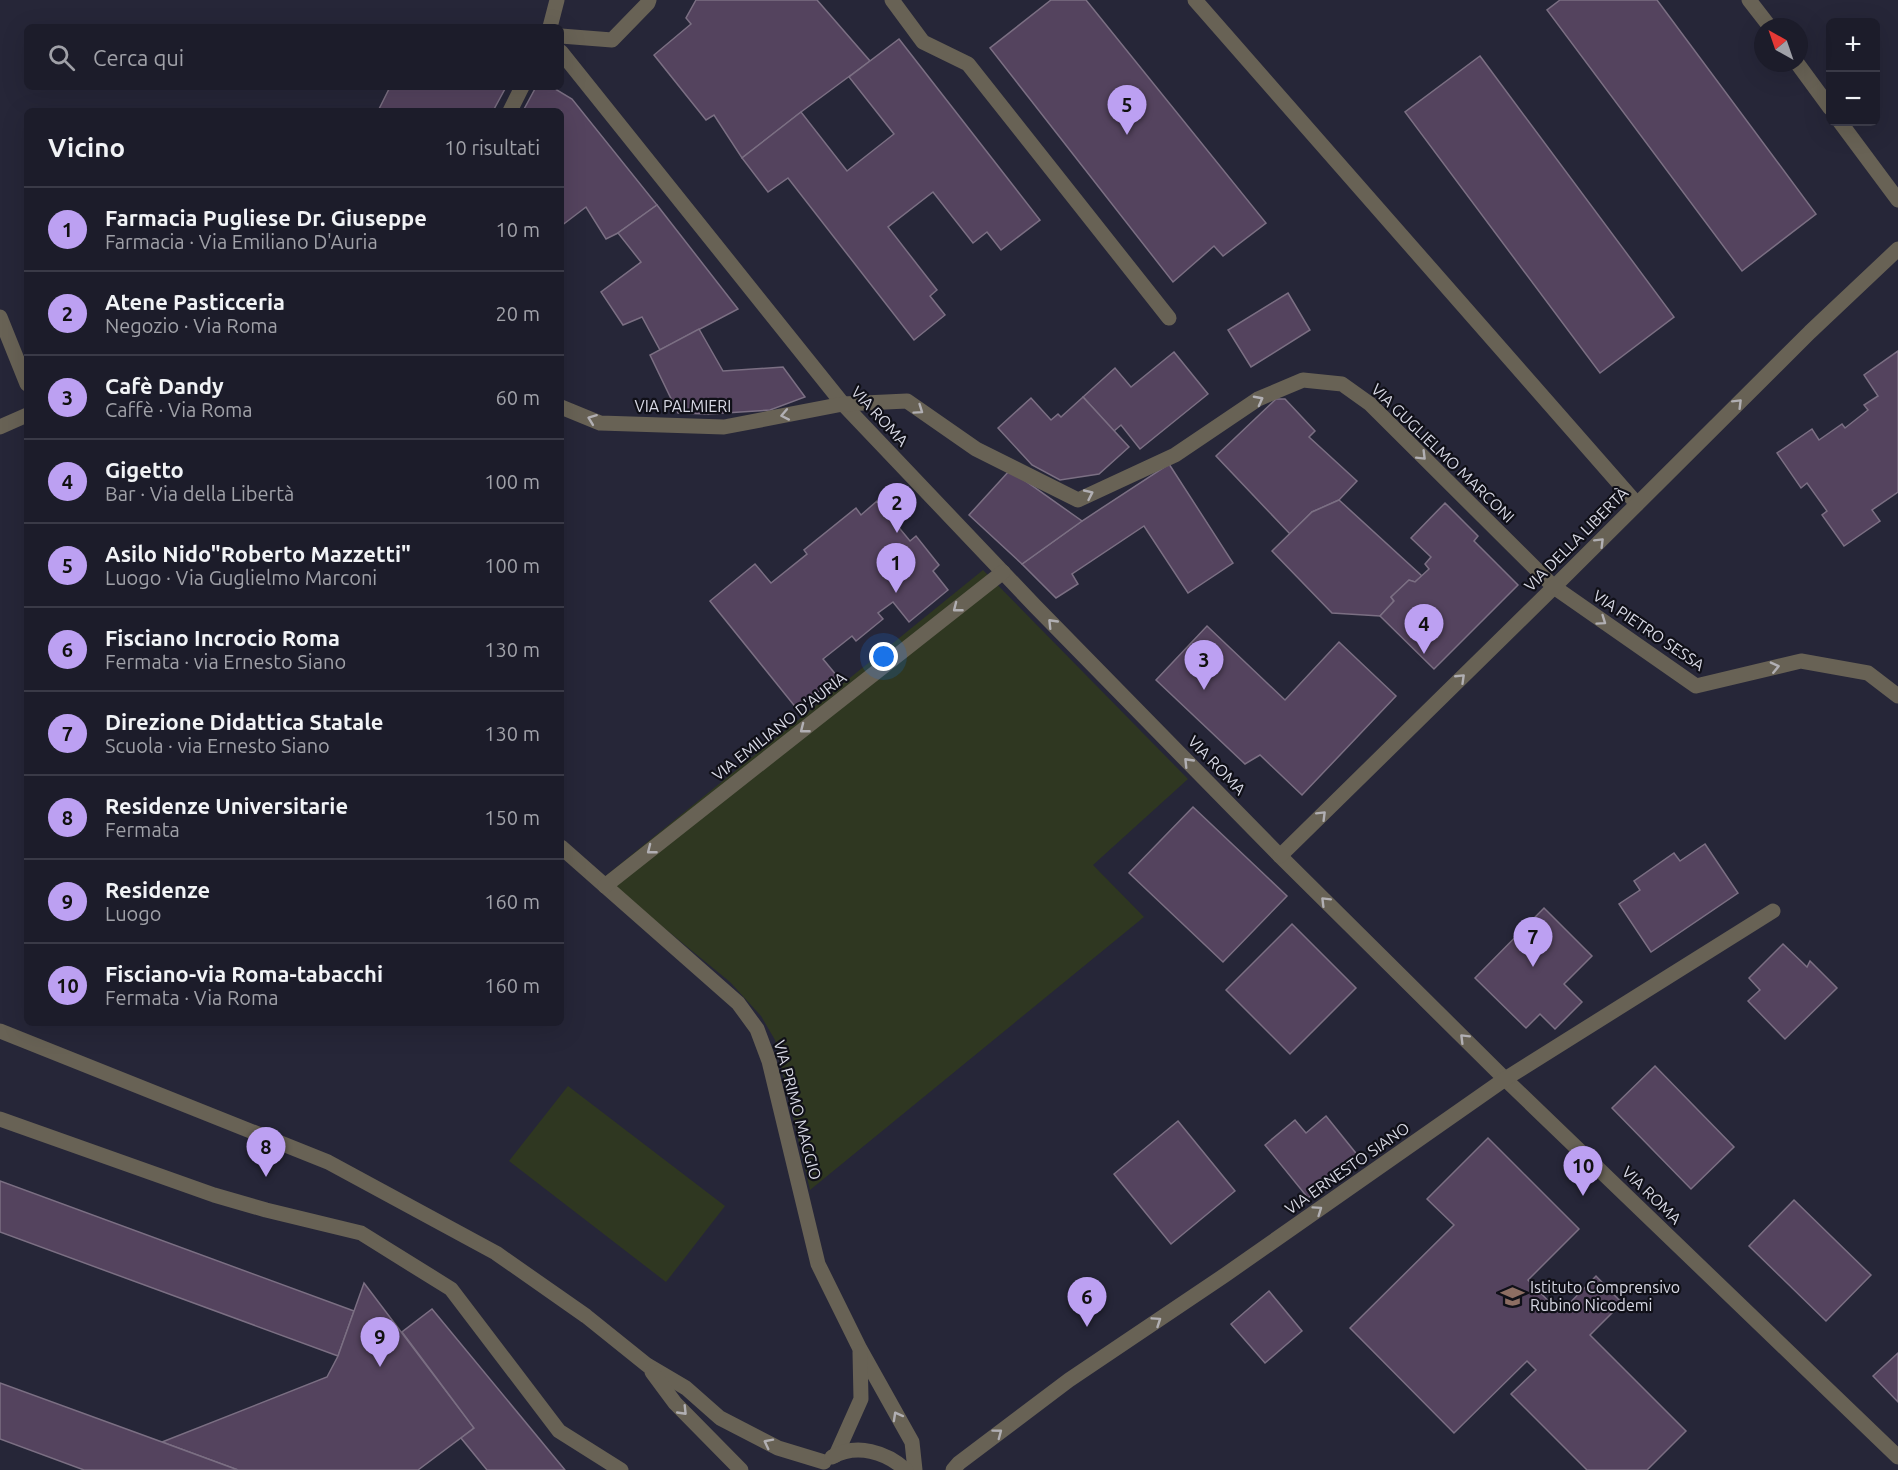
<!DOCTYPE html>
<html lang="it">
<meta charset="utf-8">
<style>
:root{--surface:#1c1c2a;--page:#292936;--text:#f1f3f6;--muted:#a0a1a8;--line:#3a3a47;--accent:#bca0f2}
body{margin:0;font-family:Ubuntu,sans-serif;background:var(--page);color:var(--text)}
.controls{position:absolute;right:18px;top:18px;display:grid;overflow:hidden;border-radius:9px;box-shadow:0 6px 24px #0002}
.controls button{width:54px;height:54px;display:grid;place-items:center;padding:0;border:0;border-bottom:2px solid var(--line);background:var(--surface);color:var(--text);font:30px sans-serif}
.compass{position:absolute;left:1754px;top:18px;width:54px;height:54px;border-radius:50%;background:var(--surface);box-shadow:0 6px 24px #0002;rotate:320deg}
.you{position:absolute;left:884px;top:657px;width:21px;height:21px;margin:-15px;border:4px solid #fff;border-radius:50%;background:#1a73e8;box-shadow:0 0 0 9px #1a73e833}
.badge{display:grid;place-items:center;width:39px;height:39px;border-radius:50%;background:var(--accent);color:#111;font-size:20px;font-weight:700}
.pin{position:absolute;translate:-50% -50px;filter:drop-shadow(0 2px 3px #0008)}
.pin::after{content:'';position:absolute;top:32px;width:21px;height:18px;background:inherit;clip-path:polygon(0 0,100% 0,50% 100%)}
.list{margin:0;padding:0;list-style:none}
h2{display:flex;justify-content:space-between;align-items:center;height:78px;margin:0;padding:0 24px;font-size:26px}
h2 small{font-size:20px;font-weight:400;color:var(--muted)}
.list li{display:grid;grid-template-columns:39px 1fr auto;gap:18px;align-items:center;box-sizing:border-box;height:84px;padding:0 24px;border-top:2px solid var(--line)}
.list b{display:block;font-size:22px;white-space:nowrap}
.list p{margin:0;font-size:20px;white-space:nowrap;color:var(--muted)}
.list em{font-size:20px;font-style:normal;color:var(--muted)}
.icon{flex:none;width:33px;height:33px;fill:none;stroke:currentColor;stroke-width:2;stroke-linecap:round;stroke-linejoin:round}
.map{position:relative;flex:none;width:1898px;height:1470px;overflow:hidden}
.search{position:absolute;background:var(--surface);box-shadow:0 6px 24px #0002;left:24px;top:24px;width:540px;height:66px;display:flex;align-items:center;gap:15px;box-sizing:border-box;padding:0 21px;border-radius:9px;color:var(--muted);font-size:22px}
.panel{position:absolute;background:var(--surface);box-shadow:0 6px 24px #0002;left:24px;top:108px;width:540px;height:918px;border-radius:9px}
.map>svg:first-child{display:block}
.green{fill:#2f3721}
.building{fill:#54435e;stroke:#7b6f83;stroke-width:1.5}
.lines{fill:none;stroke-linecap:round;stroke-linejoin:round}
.minor{stroke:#686255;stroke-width:15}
.oneway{stroke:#b1afb3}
.labels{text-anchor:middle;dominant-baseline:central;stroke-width:4.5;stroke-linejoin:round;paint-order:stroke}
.street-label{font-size:16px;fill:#d8d9e5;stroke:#101018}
.poi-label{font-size:16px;fill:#d8d9e5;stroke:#101018;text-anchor:start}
</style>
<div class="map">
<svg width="1898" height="1470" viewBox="0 0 1898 1470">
<rect width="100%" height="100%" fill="#262638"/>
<g class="green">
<path d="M983,570L1188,779L1093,865L1144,917L810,1190L775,1040L761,1016L730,982L603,878Z"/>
<path d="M568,1086L725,1206L666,1282L509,1161Z"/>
</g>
<g class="building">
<path d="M696,0H817L870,61L801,112L742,158L714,115L706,120L654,55L691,24L686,18Z"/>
<path d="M1051,0H1086L1266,223L1223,256L1214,246L1173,282L990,48Z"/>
<path d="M1560,0H1657L1816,214L1742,271L1547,10Z"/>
<path d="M899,39L1040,220L1001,250L987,232L973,243L933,192L888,227L937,290L930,296L945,315L914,340L788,178L768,192L742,158L801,112L847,171L894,134L849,77Z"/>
<path d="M1480,56L1674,317L1600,373L1405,112Z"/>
<path d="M390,87H506L493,111H378Z"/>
<path d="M536,87H552L572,99L657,205L618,233L606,239L586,207L561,226V111H523Z"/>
<path d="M657,205L738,309L660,350L642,317L623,325L601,292L641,262L618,233Z"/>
<path d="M1288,293L1310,330L1251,367L1228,330Z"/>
<path d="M699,329L723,371L783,367L805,397L770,410L709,414L678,413L650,355Z"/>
<path d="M1898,351V492L1872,510L1880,521L1844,546L1822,515L1827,511L1807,483L1801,488L1777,453L1812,429L1819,440L1842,424L1845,428L1868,410L1864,405L1878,396L1864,375Z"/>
<path d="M1174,352L1208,394L1140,449L1121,425L1114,431L1083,397L1115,368L1131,387Z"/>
<path d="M1083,397L1129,447L1099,474L1060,480L1032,465L998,428L1031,398L1051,420L1058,414L1061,417Z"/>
<path d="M1276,399H1285L1315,431L1309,437L1357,481L1339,500L1312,512L1290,534L1216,456Z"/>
<path d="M1169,464L1233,563L1188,593L1144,526L1072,574L1078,584L1056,598L1022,564L1082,521Z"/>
<path d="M1010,470L1082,521L1022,564L969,515Z"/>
<path d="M1339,500L1422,576L1415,582L1409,580L1391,597L1394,601L1380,616L1332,613L1272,551L1312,512Z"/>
<path d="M877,501L910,541L916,536L939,565L933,571L948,590L909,622L893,602L878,613L883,619L856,641L852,636L823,659L837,676L797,709L710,601L755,564L771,583L807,554L804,550L856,508L861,515Z"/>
<path d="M1445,503L1478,536L1474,541L1518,585L1434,669L1380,616L1394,601L1391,597L1409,580L1415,582L1429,569L1425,564L1431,557L1411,538Z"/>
<path d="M1207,626L1285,700L1339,642L1396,696L1302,795L1260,755L1245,764L1156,680Z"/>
<path d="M1193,807L1287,896L1223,962L1129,873Z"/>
<path d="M1705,844L1738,893L1651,952L1619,904L1640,890L1634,881L1674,853L1680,861Z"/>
<path d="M1544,908L1592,956L1564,984L1582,1002L1555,1029L1540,1014L1526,1028L1475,978Z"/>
<path d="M1292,924L1356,988L1290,1054L1226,990Z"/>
<path d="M1783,944L1807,967L1810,961L1837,988L1785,1039L1748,1001L1760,990L1749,978Z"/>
<path d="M1655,1066L1734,1147L1691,1189L1612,1108Z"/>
<path d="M1326,1116L1359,1157L1308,1198L1265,1145L1295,1120L1306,1133Z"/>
<path d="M1178,1121L1235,1191L1171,1244L1114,1174Z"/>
<path d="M1488,1138L1579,1229L1528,1280L1560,1313L1596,1276L1622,1303L1590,1335L1686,1431L1647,1470H1587L1511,1394L1536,1370L1527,1361L1454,1433L1350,1328L1454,1225L1427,1199Z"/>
<path d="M0,1181L354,1311L338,1356L0,1232Z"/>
<path d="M1794,1200L1871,1275L1826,1321L1749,1246Z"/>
<path d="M364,1283L474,1428L418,1470H238L162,1442L327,1377L338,1356Z"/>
<path d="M1269,1291L1302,1331L1265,1363L1231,1324Z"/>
<path d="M432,1309L565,1470H487L461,1438L474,1428L402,1332Z"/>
<path d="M1898,1353V1402L1873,1376Z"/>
<path d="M0,1383L162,1442L238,1470H84L0,1439Z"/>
</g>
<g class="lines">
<g class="minor">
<path d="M892,0L923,42L968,64L1169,318"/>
<path d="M1195,0L1637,504"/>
<path d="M1749,0L1770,27"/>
<path d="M550,27L557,0"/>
<path d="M561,36L612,40L648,3L649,0"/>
<path d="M561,52L843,404L1035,606L1280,856L1505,1079L1898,1457"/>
<path d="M1797,63L1830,108"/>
<path d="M510,111L522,87"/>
<path d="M1840,122L1898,200"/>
<path d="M0,317L27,384"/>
<path d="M561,407L600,423L724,427L843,404L907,401L976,449L1078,500L1175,455L1258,399L1303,380L1342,384L1370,404L1554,587L1696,686L1801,661L1868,673L1898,696"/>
<path d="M0,427L27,415"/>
<path d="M561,847L738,1003L757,1029L769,1061L818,1264L860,1349L912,1442L915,1470"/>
<path d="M1280,856L1554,587L1810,332L1898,249"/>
<path d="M605,886L1003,572"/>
<path d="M0,1031L328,1162L496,1253L586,1316L647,1365L686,1388L720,1418L778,1448L824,1462"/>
<path d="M0,1119L214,1195L266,1210L361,1233L451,1289L559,1431L621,1470"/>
<path d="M652,1372L675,1403L741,1470"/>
<path d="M836,1455L861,1399L860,1352"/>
<path d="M832,1457C857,1443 886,1452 906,1470"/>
<path d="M953,1470L959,1463L1069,1380L1225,1275L1505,1079L1773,911"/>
</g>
</g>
<defs><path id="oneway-chevron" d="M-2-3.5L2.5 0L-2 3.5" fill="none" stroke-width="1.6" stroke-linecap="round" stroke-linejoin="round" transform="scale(1.5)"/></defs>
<g class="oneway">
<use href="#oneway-chevron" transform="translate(1259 400) rotate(-28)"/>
<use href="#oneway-chevron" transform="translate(1738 403) rotate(-45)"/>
<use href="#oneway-chevron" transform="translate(919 410) rotate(35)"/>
<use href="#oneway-chevron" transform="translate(785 415) rotate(169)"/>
<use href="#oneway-chevron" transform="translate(592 419) rotate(-159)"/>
<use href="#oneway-chevron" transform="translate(1422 456) rotate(45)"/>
<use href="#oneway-chevron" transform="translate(1089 494) rotate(-25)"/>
<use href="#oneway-chevron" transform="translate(1600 542) rotate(-45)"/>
<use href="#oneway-chevron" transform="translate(957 608) rotate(142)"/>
<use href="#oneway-chevron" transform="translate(1602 621) rotate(35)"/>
<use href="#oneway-chevron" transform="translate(1052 623) rotate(-134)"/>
<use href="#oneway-chevron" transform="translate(1775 667) rotate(-13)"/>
<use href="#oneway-chevron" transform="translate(1461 678) rotate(-44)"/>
<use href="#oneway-chevron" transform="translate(804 729) rotate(142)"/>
<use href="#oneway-chevron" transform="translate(1188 762) rotate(-134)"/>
<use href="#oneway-chevron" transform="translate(1322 815) rotate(-45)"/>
<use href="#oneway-chevron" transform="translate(651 850) rotate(142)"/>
<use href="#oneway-chevron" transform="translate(1325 901) rotate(-135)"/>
<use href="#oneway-chevron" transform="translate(1464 1038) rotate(-135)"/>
<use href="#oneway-chevron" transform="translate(1318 1210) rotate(-35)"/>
<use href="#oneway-chevron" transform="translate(1157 1321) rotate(-34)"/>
<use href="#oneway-chevron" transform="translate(683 1411) rotate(46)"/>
<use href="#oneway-chevron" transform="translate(897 1416) rotate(-119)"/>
<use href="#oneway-chevron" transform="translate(998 1433) rotate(-37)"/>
<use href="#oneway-chevron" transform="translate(768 1443) rotate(-153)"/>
</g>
<defs>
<symbol id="school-bare" viewBox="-9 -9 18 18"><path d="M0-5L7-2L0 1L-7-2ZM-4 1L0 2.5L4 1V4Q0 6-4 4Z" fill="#8d6e63" stroke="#101018" stroke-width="2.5" paint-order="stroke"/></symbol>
</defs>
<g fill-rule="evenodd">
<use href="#school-bare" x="1496" y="1280" width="33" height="33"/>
</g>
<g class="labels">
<g class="street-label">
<text x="683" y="406">VIA PALMIERI</text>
<text transform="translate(880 416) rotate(47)">VIA ROMA</text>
<text transform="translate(1443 453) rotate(44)">VIA GUGLIELMO MARCONI</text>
<text transform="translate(1576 539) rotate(-45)">VIA DELLA LIBERTÀ</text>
<text transform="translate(1649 630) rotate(34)">VIA PIETRO SESSA</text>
<text transform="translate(779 726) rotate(-38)">VIA EMILIANO D'AURIA</text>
<text transform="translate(1217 765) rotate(46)">VIA ROMA</text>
<text transform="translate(798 1110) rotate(75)">VIA PRIMO MAGGIO</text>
<text transform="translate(1347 1168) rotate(-35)">VIA ERNESTO SIANO</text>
<text transform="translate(1652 1195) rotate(44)">VIA ROMA</text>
</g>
<g class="poi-label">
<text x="1530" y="1287">Istituto Comprensivo<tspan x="1530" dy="18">Rubino Nicodemi</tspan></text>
</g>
</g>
</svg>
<div class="controls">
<button>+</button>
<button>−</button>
</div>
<svg class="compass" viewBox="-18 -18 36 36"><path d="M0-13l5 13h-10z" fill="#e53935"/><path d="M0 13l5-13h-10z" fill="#a0a1a8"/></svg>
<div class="you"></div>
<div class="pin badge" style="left:896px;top:593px">1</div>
<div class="pin badge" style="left:897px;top:533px">2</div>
<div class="pin badge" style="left:1204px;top:690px">3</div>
<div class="pin badge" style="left:1424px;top:654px">4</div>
<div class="pin badge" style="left:1127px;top:135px">5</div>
<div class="pin badge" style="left:1087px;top:1327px">6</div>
<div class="pin badge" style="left:1533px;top:967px">7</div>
<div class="pin badge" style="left:266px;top:1177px">8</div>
<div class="pin badge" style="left:380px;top:1367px">9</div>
<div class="pin badge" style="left:1583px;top:1196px">10</div>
<div class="search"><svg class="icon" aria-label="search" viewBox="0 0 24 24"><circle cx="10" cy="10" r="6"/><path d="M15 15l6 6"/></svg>Cerca qui</div>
<section class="panel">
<h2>Vicino<small>10 risultati</small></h2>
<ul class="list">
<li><span class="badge">1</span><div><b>Farmacia Pugliese Dr. Giuseppe</b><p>Farmacia · Via Emiliano D'Auria</p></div><em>10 m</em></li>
<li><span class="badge">2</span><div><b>Atene Pasticceria</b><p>Negozio · Via Roma</p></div><em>20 m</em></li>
<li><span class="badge">3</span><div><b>Cafè Dandy</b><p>Caffè · Via Roma</p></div><em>60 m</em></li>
<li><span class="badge">4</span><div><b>Gigetto</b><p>Bar · Via della Libertà</p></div><em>100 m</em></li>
<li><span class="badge">5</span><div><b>Asilo Nido&quot;Roberto Mazzetti&quot;</b><p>Luogo · Via Guglielmo Marconi</p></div><em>100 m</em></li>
<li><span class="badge">6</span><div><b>Fisciano Incrocio Roma</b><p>Fermata · via Ernesto Siano</p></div><em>130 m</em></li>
<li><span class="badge">7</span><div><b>Direzione Didattica Statale</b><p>Scuola · via Ernesto Siano</p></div><em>130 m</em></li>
<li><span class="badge">8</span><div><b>Residenze Universitarie</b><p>Fermata</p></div><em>150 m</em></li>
<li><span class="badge">9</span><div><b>Residenze</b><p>Luogo</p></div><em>160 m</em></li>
<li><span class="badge">10</span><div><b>Fisciano-via Roma-tabacchi</b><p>Fermata · Via Roma</p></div><em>160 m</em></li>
</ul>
</section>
</div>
